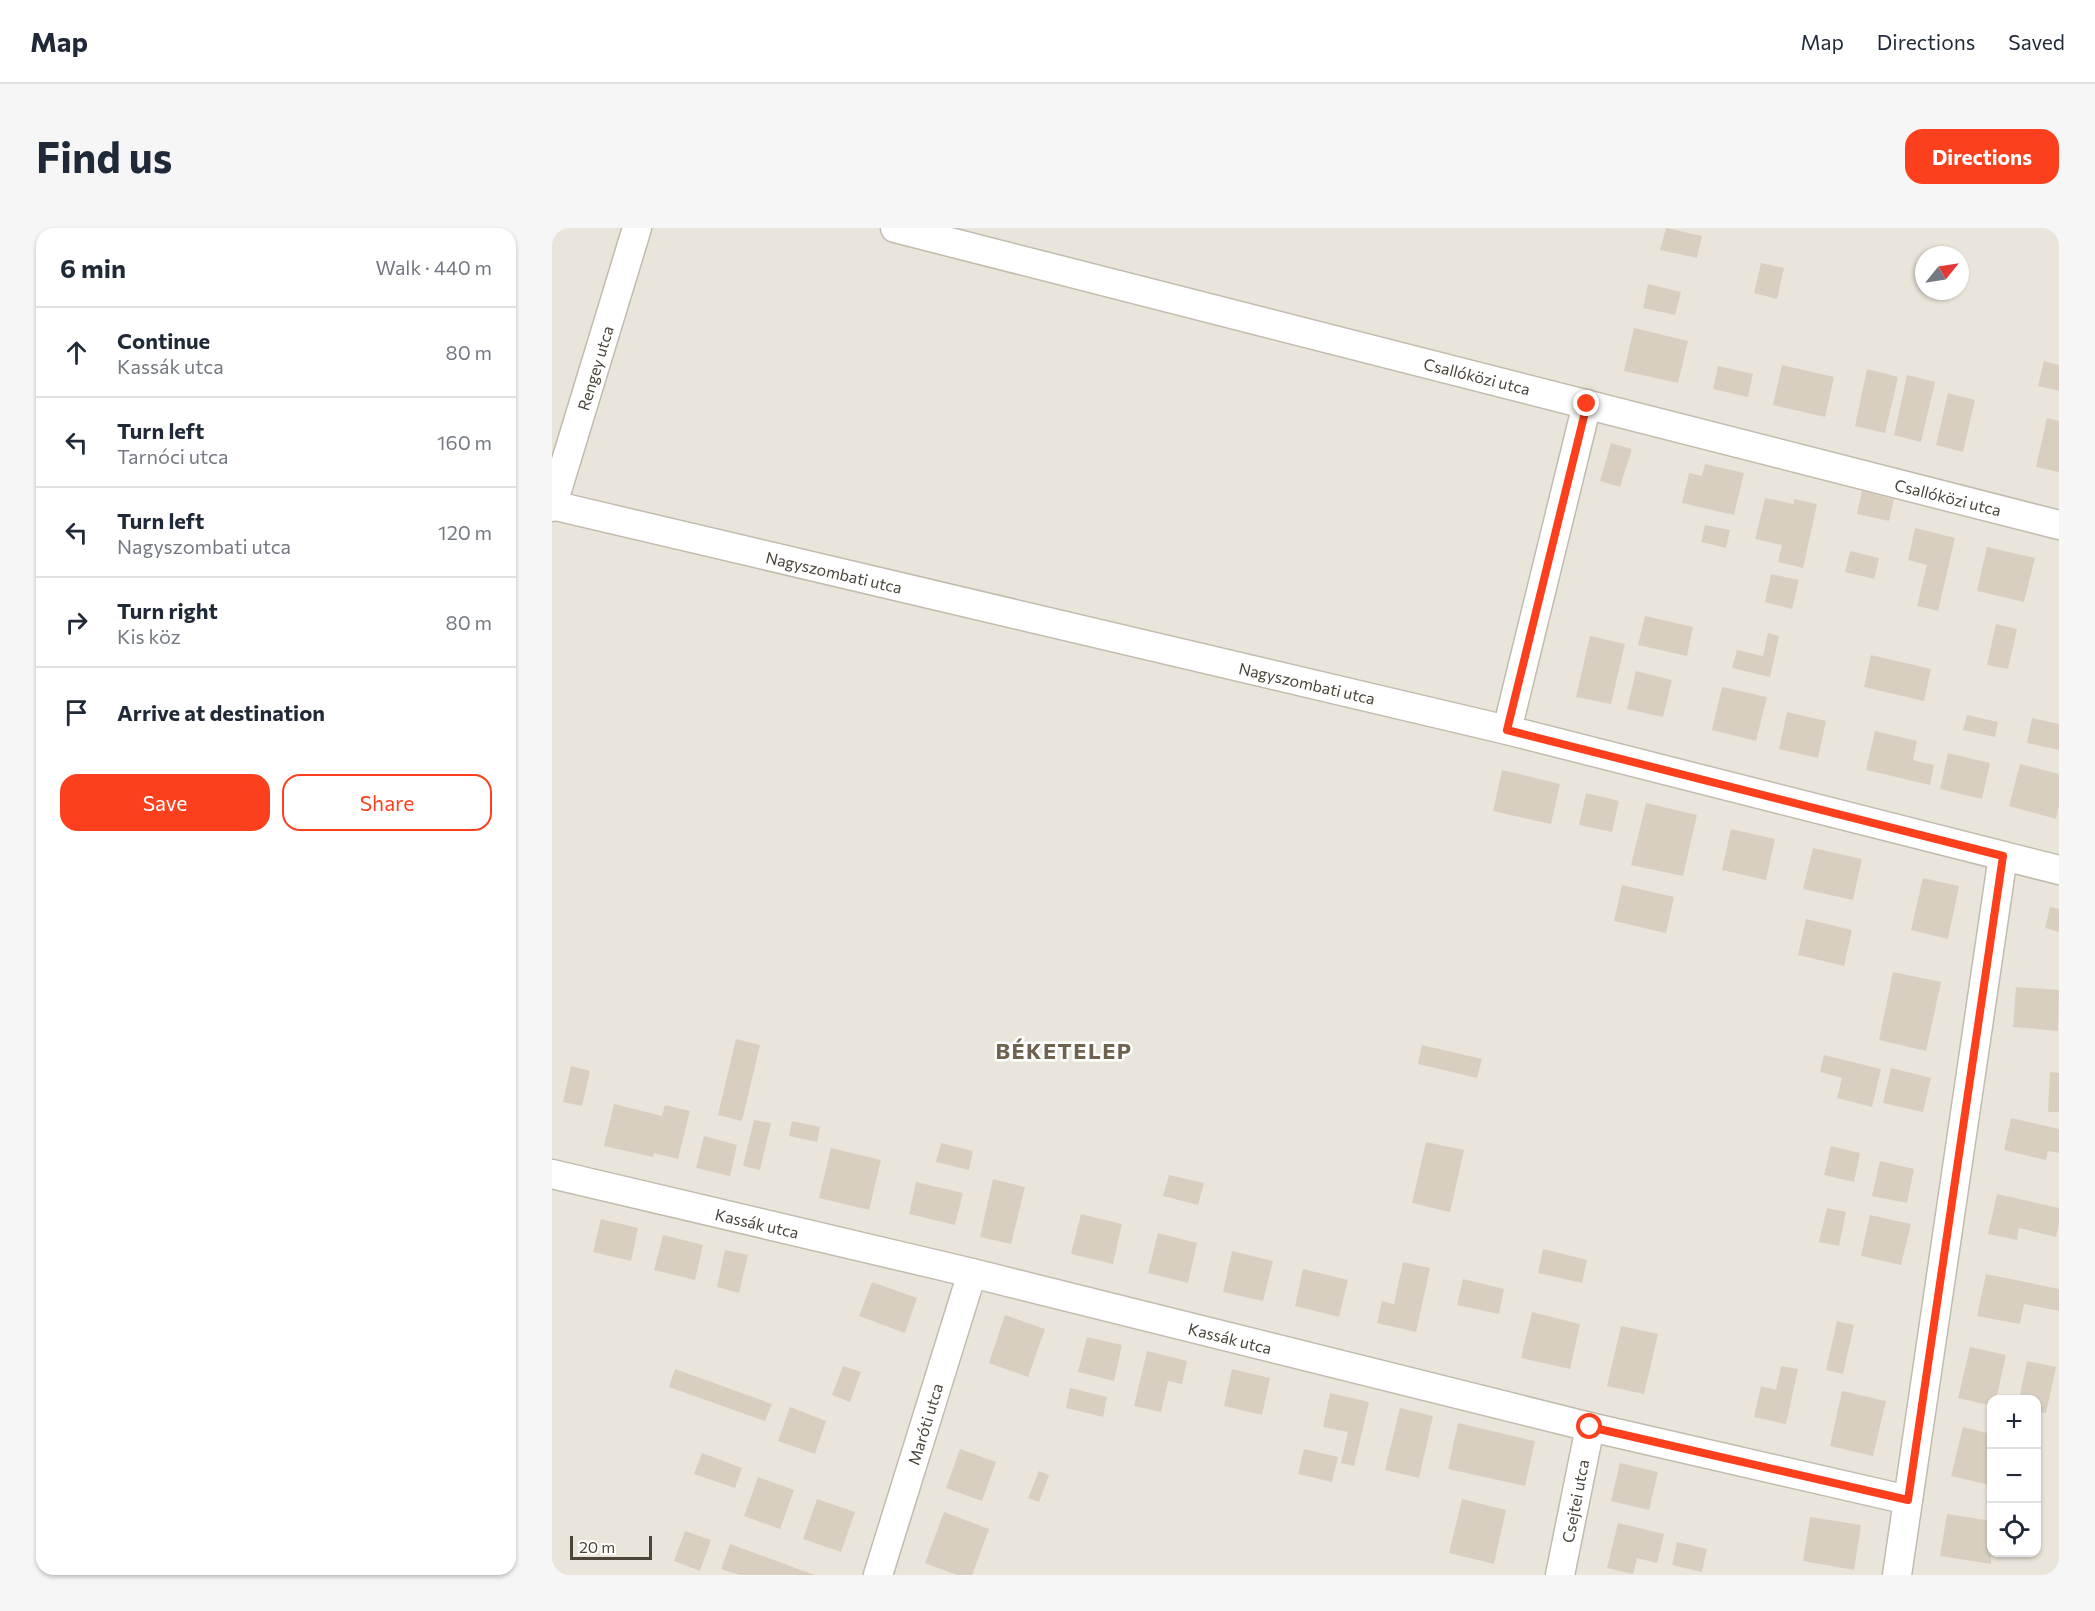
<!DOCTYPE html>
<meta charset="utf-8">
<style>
:root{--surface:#fff;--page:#f6f6f7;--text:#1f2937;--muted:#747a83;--line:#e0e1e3;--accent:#fc3f1d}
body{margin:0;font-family:Commissioner,sans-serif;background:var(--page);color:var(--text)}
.controls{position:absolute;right:18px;bottom:18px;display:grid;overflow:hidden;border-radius:12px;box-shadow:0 2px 4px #0004}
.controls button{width:54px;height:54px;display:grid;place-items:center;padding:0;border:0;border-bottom:2px solid var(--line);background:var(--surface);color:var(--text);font:30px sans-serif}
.compass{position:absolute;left:1363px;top:18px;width:54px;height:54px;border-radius:50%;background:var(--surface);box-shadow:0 2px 4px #0004;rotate:60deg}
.scale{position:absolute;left:18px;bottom:15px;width:82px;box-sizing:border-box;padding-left:6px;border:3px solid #4b4439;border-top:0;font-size:16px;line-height:21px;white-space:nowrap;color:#4b4439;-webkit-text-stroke:4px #fff;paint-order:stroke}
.stop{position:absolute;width:18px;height:18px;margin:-14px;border:4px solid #fc3f1d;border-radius:50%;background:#fff}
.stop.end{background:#fc3f1d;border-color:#fff;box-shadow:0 2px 6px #0008}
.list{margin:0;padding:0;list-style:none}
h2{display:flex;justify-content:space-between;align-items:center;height:78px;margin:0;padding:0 24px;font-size:26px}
h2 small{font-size:20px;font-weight:400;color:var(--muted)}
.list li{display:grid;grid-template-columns:39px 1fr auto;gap:18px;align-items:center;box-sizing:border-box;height:90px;padding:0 24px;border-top:2px solid var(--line)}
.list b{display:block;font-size:22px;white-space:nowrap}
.list p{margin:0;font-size:20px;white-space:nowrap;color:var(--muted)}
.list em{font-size:20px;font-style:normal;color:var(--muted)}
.actions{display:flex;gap:12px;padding:18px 24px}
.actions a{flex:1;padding:14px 0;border:2px solid var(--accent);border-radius:18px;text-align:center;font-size:21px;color:var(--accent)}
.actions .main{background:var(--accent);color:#fff}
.icon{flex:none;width:33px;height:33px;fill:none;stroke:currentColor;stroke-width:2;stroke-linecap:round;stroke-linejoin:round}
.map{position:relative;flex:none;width:1507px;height:1347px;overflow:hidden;border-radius:18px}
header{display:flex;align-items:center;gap:36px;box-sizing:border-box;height:84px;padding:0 30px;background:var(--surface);border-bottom:2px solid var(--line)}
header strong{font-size:28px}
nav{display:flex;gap:33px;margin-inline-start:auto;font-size:21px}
.intro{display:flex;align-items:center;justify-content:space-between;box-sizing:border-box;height:144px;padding:0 36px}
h1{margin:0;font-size:42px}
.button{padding:15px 27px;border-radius:18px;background:var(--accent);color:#fff;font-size:21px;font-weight:700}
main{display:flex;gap:36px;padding:0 36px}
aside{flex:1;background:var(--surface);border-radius:18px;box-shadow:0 2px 4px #0004}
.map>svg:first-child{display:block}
.residential{fill:#eae5da;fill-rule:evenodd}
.building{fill:#d8cfc1}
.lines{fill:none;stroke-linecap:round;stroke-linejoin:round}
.minor-casing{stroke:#c2bbae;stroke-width:31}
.minor{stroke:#fff;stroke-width:28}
.route{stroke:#fc3f1d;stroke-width:8}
.labels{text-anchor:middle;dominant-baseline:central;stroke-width:5;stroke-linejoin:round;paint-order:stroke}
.street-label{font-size:16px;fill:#4b4439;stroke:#fff}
.district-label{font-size:22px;font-weight:bold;letter-spacing:1.5px;fill:#6e6250;stroke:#fff}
</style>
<header>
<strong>Map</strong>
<nav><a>Map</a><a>Directions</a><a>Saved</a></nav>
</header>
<div class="intro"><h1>Find us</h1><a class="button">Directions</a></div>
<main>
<aside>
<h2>6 min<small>Walk · 440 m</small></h2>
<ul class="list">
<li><svg class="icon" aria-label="ahead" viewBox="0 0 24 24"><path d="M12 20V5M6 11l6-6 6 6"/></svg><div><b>Continue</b><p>Kassák utca</p></div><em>80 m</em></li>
<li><svg class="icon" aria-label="left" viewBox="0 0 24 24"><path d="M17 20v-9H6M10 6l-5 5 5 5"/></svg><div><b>Turn left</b><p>Tarnóci utca</p></div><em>160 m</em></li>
<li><svg class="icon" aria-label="left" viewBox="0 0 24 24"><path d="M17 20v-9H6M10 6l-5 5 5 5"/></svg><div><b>Turn left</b><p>Nagyszombati utca</p></div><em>120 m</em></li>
<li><svg class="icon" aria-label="right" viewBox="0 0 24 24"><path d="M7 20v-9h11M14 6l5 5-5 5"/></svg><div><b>Turn right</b><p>Kis köz</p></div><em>80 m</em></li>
<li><svg class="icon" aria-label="arrive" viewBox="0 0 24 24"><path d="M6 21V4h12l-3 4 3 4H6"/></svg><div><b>Arrive at destination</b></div></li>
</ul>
<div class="actions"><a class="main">Save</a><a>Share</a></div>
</aside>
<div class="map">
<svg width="1507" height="1347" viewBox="0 0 1507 1347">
<rect width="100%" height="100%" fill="#f6f3ec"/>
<path class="residential" d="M0,0H1507V1347H0ZM1372,27H1408V63H1372ZM1440,1172H1484V1324H1440Z"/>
<g class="building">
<path d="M1114,0L1150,8L1145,30L1108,22Z"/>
<path d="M1209,35L1232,40L1225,71L1202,65Z"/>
<path d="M1096,56L1129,64L1123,87L1091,80Z"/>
<path d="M1082,100L1136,113L1126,155L1072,143Z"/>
<path d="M1492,133L1507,137V163L1486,158Z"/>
<path d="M1230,137L1282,149L1273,189L1221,177Z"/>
<path d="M1166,138L1201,146L1196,169L1161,161Z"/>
<path d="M1315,141L1346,149L1333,205L1303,198Z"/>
<path d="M1355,147L1383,154L1369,214L1342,207Z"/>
<path d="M1396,165L1423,172L1411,224L1384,217Z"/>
<path d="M1495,190L1507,193V244L1484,239Z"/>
<path d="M1059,215L1080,221L1068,259L1048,253Z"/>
<path d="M1153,236L1192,245L1182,287L1130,275L1137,245L1150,248Z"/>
<path d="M1310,263L1342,271L1337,293L1305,286Z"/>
<path d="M1213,270L1242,276V271L1265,276L1251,340L1226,334L1230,317L1203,311Z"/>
<path d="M1153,297L1178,302L1174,320L1149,314Z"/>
<path d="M1363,300L1403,310L1386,383L1365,378L1375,337L1356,332Z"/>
<path d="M1435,319L1483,330L1472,374L1425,363Z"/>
<path d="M1298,323L1327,330L1322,351L1293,344Z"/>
<path d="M1219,346L1247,352L1240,381L1213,374Z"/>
<path d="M1093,388L1141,399L1135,428L1086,417Z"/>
<path d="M1444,396L1465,401L1456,441L1435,437Z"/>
<path d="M1216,405L1227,408L1218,449L1180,440L1185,422L1211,428Z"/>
<path d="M1038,408L1073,416L1059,476L1024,469Z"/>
<path d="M1319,427L1379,441L1372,473L1312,459Z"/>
<path d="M1084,443L1120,452L1111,489L1075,481Z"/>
<path d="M1170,459L1215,469L1204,513L1160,502Z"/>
<path d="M1235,484L1274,493L1266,530L1227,521Z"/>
<path d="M1415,487L1446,494L1443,509L1411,502Z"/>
<path d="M1480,490L1507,496V522L1475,515Z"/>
<path d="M1323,503L1365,513L1361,532L1382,537L1378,557L1314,542Z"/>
<path d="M1396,525L1438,535L1430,571L1388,561Z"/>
<path d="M1468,536L1507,546V577L1504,591L1457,578Z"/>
<path d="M950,542L1008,556L999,596L941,583Z"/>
<path d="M1034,565L1067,573L1060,604L1027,597Z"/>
<path d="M1094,575L1145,587L1131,648L1079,637Z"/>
<path d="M1179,601L1223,611L1214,652L1170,642Z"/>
<path d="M1261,620L1310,631L1301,672L1251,661Z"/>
<path d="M1371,650L1407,658L1396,711L1359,702Z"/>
<path d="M1070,657L1122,669L1114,705L1062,693Z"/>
<path d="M1498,679L1507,681V704L1493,700Z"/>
<path d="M1254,691L1300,702L1292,738L1246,727Z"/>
<path d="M1341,744L1389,754L1374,823L1327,812Z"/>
<path d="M1464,759L1507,762L1506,803L1461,799Z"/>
<path d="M184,811L208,817L190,893L166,887Z"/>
<path d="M870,817L930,831L925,850L866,836Z"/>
<path d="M1272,827L1329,841L1320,879L1285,870L1290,850L1268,844Z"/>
<path d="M19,838L38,843L30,878L11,874Z"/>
<path d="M1339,840L1379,850L1371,884L1331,875Z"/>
<path d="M1498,844L1507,845V884H1496Z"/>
<path d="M62,876L110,888L113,877L138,883L126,931L102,925L101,929L52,918Z"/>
<path d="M1459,890L1507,901V925L1496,923L1494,932L1452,922Z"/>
<path d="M202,892L219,895L208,942L191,938Z"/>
<path d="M240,893L268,899L265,914L237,908Z"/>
<path d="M152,908L185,917L178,948L144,940Z"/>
<path d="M874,914L912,922L898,984L860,975Z"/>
<path d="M389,915L421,923L417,942L384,934Z"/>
<path d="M1279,918L1308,925L1302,954L1272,947Z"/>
<path d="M279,920L329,932L317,982L267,970Z"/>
<path d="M1328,933L1362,941L1355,975L1320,968Z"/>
<path d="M617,947L652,955L646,977L611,968Z"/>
<path d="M441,951L473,959L459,1016L428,1009Z"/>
<path d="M364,954L411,965L403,997L357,986Z"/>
<path d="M1445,966L1507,980V995L1504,1009L1467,1000L1465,1012L1436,1006Z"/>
<path d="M1275,980L1294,984L1287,1018L1267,1014Z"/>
<path d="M529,986L570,996L561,1036L519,1026Z"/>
<path d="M1318,987L1359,996L1349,1037L1309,1028Z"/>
<path d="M49,991L86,1000L79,1033L41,1024Z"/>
<path d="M606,1005L645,1015L636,1055L596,1045Z"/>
<path d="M111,1007L151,1017L143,1052L102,1042Z"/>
<path d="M991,1021L1035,1032L1030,1055L986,1045Z"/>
<path d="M173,1022L196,1027L187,1065L165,1059Z"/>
<path d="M680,1023L721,1033L711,1073L671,1064Z"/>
<path d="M851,1034L878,1040L864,1104L825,1095L830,1073L842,1076Z"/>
<path d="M751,1041L796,1052L787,1089L743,1078Z"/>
<path d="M1434,1046L1507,1061V1083L1472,1076L1468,1096L1425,1088Z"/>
<path d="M911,1051L952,1061L947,1086L905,1077Z"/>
<path d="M320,1054L365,1070L353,1105L307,1088Z"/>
<path d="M980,1084L1028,1096L1018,1141L969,1130Z"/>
<path d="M453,1087L493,1101L476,1149L437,1135Z"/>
<path d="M1285,1093L1302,1097L1291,1146L1274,1142Z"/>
<path d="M1069,1098L1106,1106L1092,1166L1055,1158Z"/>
<path d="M535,1109L570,1117L562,1153L526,1144Z"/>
<path d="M1418,1119L1454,1127L1444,1172H1440V1178L1406,1170Z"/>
<path d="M595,1123L635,1133L630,1156L616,1153L609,1184L582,1178Z"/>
<path d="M1475,1133L1504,1139L1494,1185L1484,1183V1172H1467Z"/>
<path d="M291,1138L309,1144L298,1174L280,1167Z"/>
<path d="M1229,1138L1246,1141L1234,1196L1202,1189L1209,1158L1224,1162Z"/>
<path d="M123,1141L220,1176L213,1193L117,1159Z"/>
<path d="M680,1141L718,1150L710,1187L672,1178Z"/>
<path d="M518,1160L555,1169L551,1189L514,1180Z"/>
<path d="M1290,1163L1334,1173L1321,1228L1278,1218Z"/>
<path d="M778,1165L817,1174L802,1238L789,1235L796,1204L771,1199Z"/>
<path d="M238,1179L274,1193L263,1226L226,1213Z"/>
<path d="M848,1180L881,1188L867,1250L833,1242Z"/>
<path d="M906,1195L983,1213L973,1258L896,1241Z"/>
<path d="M1411,1199L1440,1206V1249L1438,1257L1399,1248Z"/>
<path d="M408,1221L444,1234L430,1273L394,1260Z"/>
<path d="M752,1221L786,1229L780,1254L746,1246Z"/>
<path d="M150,1225L190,1240L183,1260L142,1246Z"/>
<path d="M1068,1235L1106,1244L1097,1282L1059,1273Z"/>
<path d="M487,1243L497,1247L487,1274L476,1270Z"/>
<path d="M206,1249L242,1262L228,1301L192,1288Z"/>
<path d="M265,1271L303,1284L289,1324L251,1311Z"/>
<path d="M910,1271L954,1282L942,1336L897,1325Z"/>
<path d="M392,1284L437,1301L420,1347H405L373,1335Z"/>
<path d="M1395,1286L1440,1293L1439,1336L1388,1328Z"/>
<path d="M1258,1289L1309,1297L1302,1342L1251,1333Z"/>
<path d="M1066,1295L1112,1306L1105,1335L1085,1330L1081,1346L1055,1340Z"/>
<path d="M133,1303L159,1312L148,1343L122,1333Z"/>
<path d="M1125,1314L1155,1321L1150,1344L1120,1337Z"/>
<path d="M178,1316L263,1347H188L169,1341Z"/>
</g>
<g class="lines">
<defs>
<g id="minor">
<path d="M343,0L1507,297"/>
<path d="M0,277L955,502L1507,642"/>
<path d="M0,279L85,0"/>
<path d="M955,502L1035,176"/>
<path d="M0,946L420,1045L1038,1199L1356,1272"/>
<path d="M326,1347L420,1045"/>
<path d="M1008,1347L1038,1199"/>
<path d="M1345,1347L1451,628"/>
</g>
</defs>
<use href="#minor" class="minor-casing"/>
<use href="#minor" class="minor"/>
</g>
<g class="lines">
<path class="route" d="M1035,176L955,502L1451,628L1356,1272L1038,1199"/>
</g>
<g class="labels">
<g class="street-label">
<text transform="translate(43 140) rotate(-73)">Rengey utca</text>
<text transform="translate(925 148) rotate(14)">Csallóközi utca</text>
<text transform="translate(1396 269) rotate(14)">Csallóközi utca</text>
<text transform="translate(282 344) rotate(13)">Nagyszombati utca</text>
<text transform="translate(755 455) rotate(13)">Nagyszombati utca</text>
<text transform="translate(205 995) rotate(13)">Kassák utca</text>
<text transform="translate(678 1110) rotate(14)">Kassák utca</text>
<text transform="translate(373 1196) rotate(-73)">Maróti utca</text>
<text transform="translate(1023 1273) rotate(-79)">Csejtei utca</text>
</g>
<g class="district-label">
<text x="512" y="822">BÉKETELEP</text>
</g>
</g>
</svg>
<div class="controls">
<button>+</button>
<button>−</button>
<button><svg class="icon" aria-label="locate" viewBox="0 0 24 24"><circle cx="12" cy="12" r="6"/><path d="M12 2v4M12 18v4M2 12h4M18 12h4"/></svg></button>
</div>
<svg class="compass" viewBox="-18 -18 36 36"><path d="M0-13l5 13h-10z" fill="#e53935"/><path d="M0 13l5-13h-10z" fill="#747a83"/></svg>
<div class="scale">20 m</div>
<div class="stop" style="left:1038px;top:1199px"></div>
<div class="stop end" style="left:1035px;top:176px"></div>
</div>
</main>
